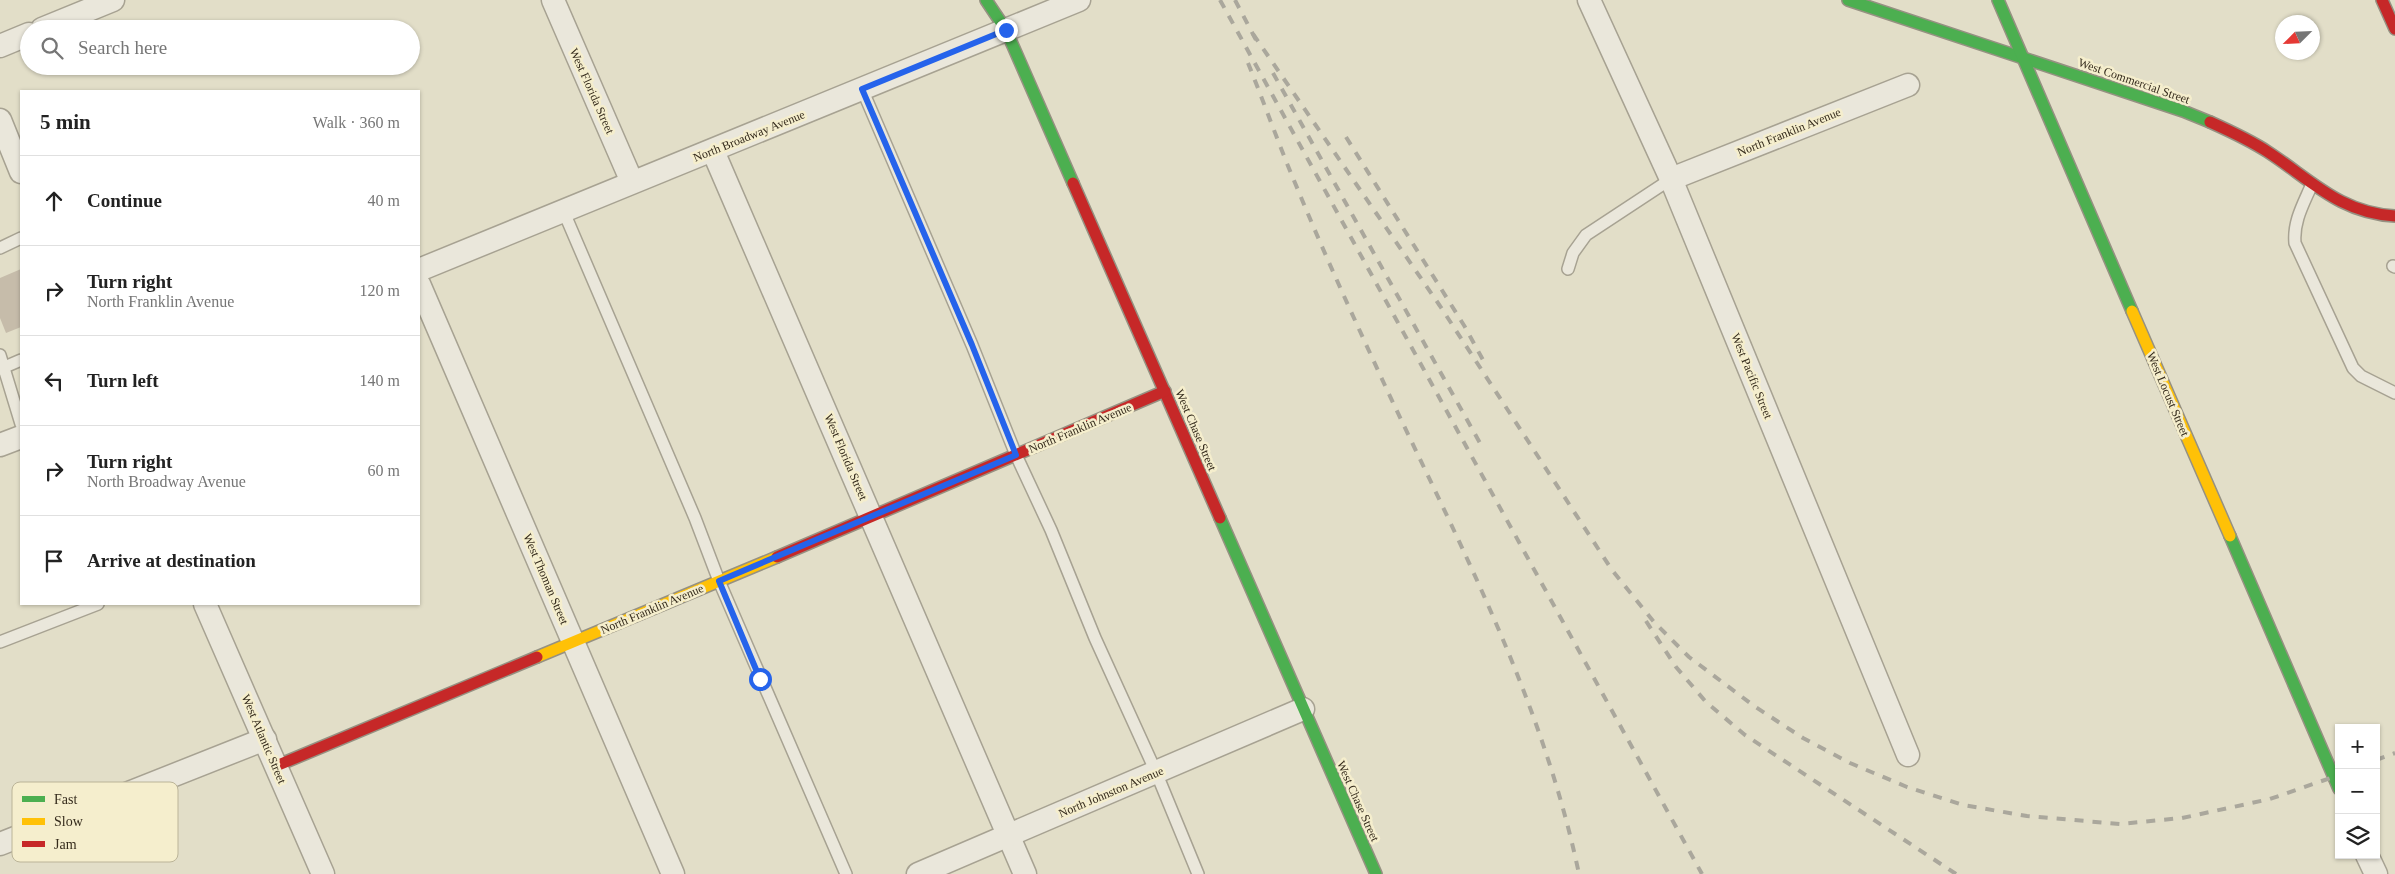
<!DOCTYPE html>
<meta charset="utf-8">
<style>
:root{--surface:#fff;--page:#f2f2f2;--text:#222;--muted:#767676;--line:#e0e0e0}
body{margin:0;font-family:Georgia,serif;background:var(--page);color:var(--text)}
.controls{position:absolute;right:15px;bottom:15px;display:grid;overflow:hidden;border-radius:0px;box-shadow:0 1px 4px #0004}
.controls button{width:45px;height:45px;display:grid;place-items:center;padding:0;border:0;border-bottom:1px solid var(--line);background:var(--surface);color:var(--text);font:25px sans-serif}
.compass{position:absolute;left:2275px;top:15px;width:45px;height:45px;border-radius:50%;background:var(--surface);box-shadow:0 1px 4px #0004;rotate:246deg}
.stop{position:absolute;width:15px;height:15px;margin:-11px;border:4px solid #2563eb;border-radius:50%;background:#fff}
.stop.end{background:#2563eb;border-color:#fff;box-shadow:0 1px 5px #0008}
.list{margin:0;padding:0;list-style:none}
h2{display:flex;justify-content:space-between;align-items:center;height:65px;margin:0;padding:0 20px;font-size:21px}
h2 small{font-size:16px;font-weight:400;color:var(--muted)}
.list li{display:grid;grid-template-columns:32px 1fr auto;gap:15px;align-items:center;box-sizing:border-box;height:90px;padding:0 20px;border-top:1px solid var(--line)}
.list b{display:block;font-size:19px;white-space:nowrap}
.list p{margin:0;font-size:16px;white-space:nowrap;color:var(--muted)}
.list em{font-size:16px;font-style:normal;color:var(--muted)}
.icon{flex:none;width:28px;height:28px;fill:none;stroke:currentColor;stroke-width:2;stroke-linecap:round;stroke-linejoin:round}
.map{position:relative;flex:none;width:2395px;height:874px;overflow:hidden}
.search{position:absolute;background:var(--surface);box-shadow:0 1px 4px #0004;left:20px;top:20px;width:400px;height:55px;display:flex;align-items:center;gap:12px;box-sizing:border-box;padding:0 18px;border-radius:28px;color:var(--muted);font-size:19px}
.panel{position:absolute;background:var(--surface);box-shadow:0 1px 4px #0004;left:20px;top:90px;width:400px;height:515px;border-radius:0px}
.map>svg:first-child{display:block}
.building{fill:#c6bcaa}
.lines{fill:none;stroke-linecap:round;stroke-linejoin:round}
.lane-casing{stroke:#a7a292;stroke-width:14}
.street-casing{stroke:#a7a292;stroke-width:25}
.fast-casing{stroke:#969182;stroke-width:14}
.slow-casing{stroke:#969182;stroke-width:14}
.jam-casing{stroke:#969182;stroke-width:14}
.lane{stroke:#eae7db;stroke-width:11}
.street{stroke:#eae7db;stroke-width:22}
.fast{stroke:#4caf50;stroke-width:11}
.slow{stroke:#ffc107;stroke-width:11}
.jam{stroke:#c62828;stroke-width:11}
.rail{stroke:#aaa79c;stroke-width:4;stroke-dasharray:9 9;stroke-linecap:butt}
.route{stroke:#2563eb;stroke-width:6}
.labels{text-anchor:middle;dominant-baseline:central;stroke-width:5;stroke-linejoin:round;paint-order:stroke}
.street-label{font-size:12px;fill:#352b1c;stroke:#f5eecd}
.key{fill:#f5eecd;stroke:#bbb498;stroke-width:1}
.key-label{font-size:14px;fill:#352b1c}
</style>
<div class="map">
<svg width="2395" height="874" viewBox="0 0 2395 874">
<rect width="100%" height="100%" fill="#e2dec8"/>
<path class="building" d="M21,269V327L6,333L0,318V278Z"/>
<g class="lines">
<defs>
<g id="lane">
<path d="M862,89L972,345L1016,455L1051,530L1095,638L1156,772L1198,874"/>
<path d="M2312,184C2304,203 2293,221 2295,243L2353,368L2361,376L2395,393"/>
<path d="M563,210L695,518L719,581L846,874"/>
<path d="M0,248L21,238"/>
<path d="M2393,266L2395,267"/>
<path d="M1568,269L1573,253L1586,235L1671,179"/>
<path d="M0,355L21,424"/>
<path d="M0,369L21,360"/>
<path d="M0,642L98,604"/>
</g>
<g id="street">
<path d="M553,0L632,182"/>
<path d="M1589,0L1671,179L1908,755"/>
<path d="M42,29L113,0"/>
<path d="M0,46L29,34"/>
<path d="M0,120L21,172"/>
<path d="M713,151L1025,874"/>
<path d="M1671,179L1908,85"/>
<path d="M419,270L1079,0"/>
<path d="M419,284L673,874"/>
<path d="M0,445L21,437"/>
<path d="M205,604L323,874"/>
<path d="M0,844L265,739"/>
<path d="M2367,855L2376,874"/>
<path d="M918,874L1303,709"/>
</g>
<g id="fast">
<path d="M986,0L1006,30L1073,183"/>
<path d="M1848,0L2183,111L2210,122"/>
<path d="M1998,0L2132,311"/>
<path d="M1220,518L1376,874"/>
<path d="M2230,536L2339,789"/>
</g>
<g id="slow">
<path d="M2132,311L2230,536"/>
<path d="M537,657L777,557"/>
</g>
<g id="jam">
<path d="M2382,0L2395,29"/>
<path d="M2210,122C2230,131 2250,140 2268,152C2311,180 2340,213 2395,216"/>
<path d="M1073,183L1220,518"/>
<path d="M777,557L1165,391"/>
<path d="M276,766L537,657"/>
</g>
</defs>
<use href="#lane" class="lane-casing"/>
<use href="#street" class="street-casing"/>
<use href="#fast" class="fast-casing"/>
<use href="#slow" class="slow-casing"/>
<use href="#jam" class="jam-casing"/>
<use href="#lane" class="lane"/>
<use href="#street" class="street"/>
<use href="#fast" class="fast"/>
<use href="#slow" class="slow"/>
<use href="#jam" class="jam"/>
<g class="rail">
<path d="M1220,0L1702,874"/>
<path d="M1235,0L1256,40"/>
<path d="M1253,34L1440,306L1612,570L1654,622L1689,657L1754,706L1803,738L1850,763L1907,787L1963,805L2027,816L2120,824L2182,818L2270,799L2339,775"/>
<path d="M1248,63C1265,105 1280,148 1298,190C1326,258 1357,325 1388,392C1462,549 1543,702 1579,874"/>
<path d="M1273,73L1480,443"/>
<path d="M1346,137L1465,327L1483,360"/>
<path d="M1646,621L1676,667L1706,702L1745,735L1956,874"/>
<path d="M2376,760L2395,753"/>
</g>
</g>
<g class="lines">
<path class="route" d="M760,679L719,581L1016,455L972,345L862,89L1006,30"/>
</g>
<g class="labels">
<g class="street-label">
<text transform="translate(2134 81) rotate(19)">West Commercial Street</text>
<text transform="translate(592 91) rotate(66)">West Florida Street</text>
<text transform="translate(1789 132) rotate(-22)">North Franklin Avenue</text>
<text transform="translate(749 136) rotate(-22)">North Broadway Avenue</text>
<text transform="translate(1752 376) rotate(68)">West Pacific Street</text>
<text transform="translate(2168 394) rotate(67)">West Locust Street</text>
<text transform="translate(1080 428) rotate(-23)">North Franklin Avenue</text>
<text transform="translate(1196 430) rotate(67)">West Chase Street</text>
<text transform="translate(846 457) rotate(67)">West Florida Street</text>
<text transform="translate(546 579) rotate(67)">West Thoman Street</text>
<text transform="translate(652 609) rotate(-23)">North Franklin Avenue</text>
<text transform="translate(264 739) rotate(67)">West Atlantic Street</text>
<text transform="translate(1111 792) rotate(-23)">North Johnston Avenue</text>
<text transform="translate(1358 801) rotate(66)">West Chase Street</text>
</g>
</g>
<rect x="12" y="782" width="166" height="80" rx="8" class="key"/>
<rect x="22" y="796" width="23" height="6" fill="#4caf50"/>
<rect x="22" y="818" width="23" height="7" fill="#ffc107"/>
<rect x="22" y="841" width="23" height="6" fill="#c62828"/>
<g class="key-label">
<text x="54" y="804">Fast</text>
<text x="54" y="826">Slow</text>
<text x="54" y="849">Jam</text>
</g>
</svg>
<div class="controls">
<button>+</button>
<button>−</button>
<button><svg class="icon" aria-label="layers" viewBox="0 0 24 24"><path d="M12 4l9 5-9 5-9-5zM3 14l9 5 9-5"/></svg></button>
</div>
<svg class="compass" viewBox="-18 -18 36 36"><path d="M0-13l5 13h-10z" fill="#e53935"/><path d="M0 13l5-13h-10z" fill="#767676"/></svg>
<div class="stop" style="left:760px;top:679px"></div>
<div class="stop end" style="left:1006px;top:30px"></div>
<div class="search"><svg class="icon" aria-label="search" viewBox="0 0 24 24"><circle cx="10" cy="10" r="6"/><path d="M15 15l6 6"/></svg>Search here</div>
<section class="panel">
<h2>5 min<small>Walk · 360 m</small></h2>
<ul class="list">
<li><svg class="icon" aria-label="ahead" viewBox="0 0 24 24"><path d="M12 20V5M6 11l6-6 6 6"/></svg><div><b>Continue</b></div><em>40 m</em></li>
<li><svg class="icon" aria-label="right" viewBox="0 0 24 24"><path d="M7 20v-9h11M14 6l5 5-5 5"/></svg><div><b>Turn right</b><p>North Franklin Avenue</p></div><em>120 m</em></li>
<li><svg class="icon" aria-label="left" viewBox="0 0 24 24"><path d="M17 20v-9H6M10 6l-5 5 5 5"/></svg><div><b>Turn left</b></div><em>140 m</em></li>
<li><svg class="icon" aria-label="right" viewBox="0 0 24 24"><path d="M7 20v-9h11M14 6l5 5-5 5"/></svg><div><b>Turn right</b><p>North Broadway Avenue</p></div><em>60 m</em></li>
<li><svg class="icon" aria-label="arrive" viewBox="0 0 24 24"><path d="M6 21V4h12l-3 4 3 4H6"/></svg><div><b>Arrive at destination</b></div></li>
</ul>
</section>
</div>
